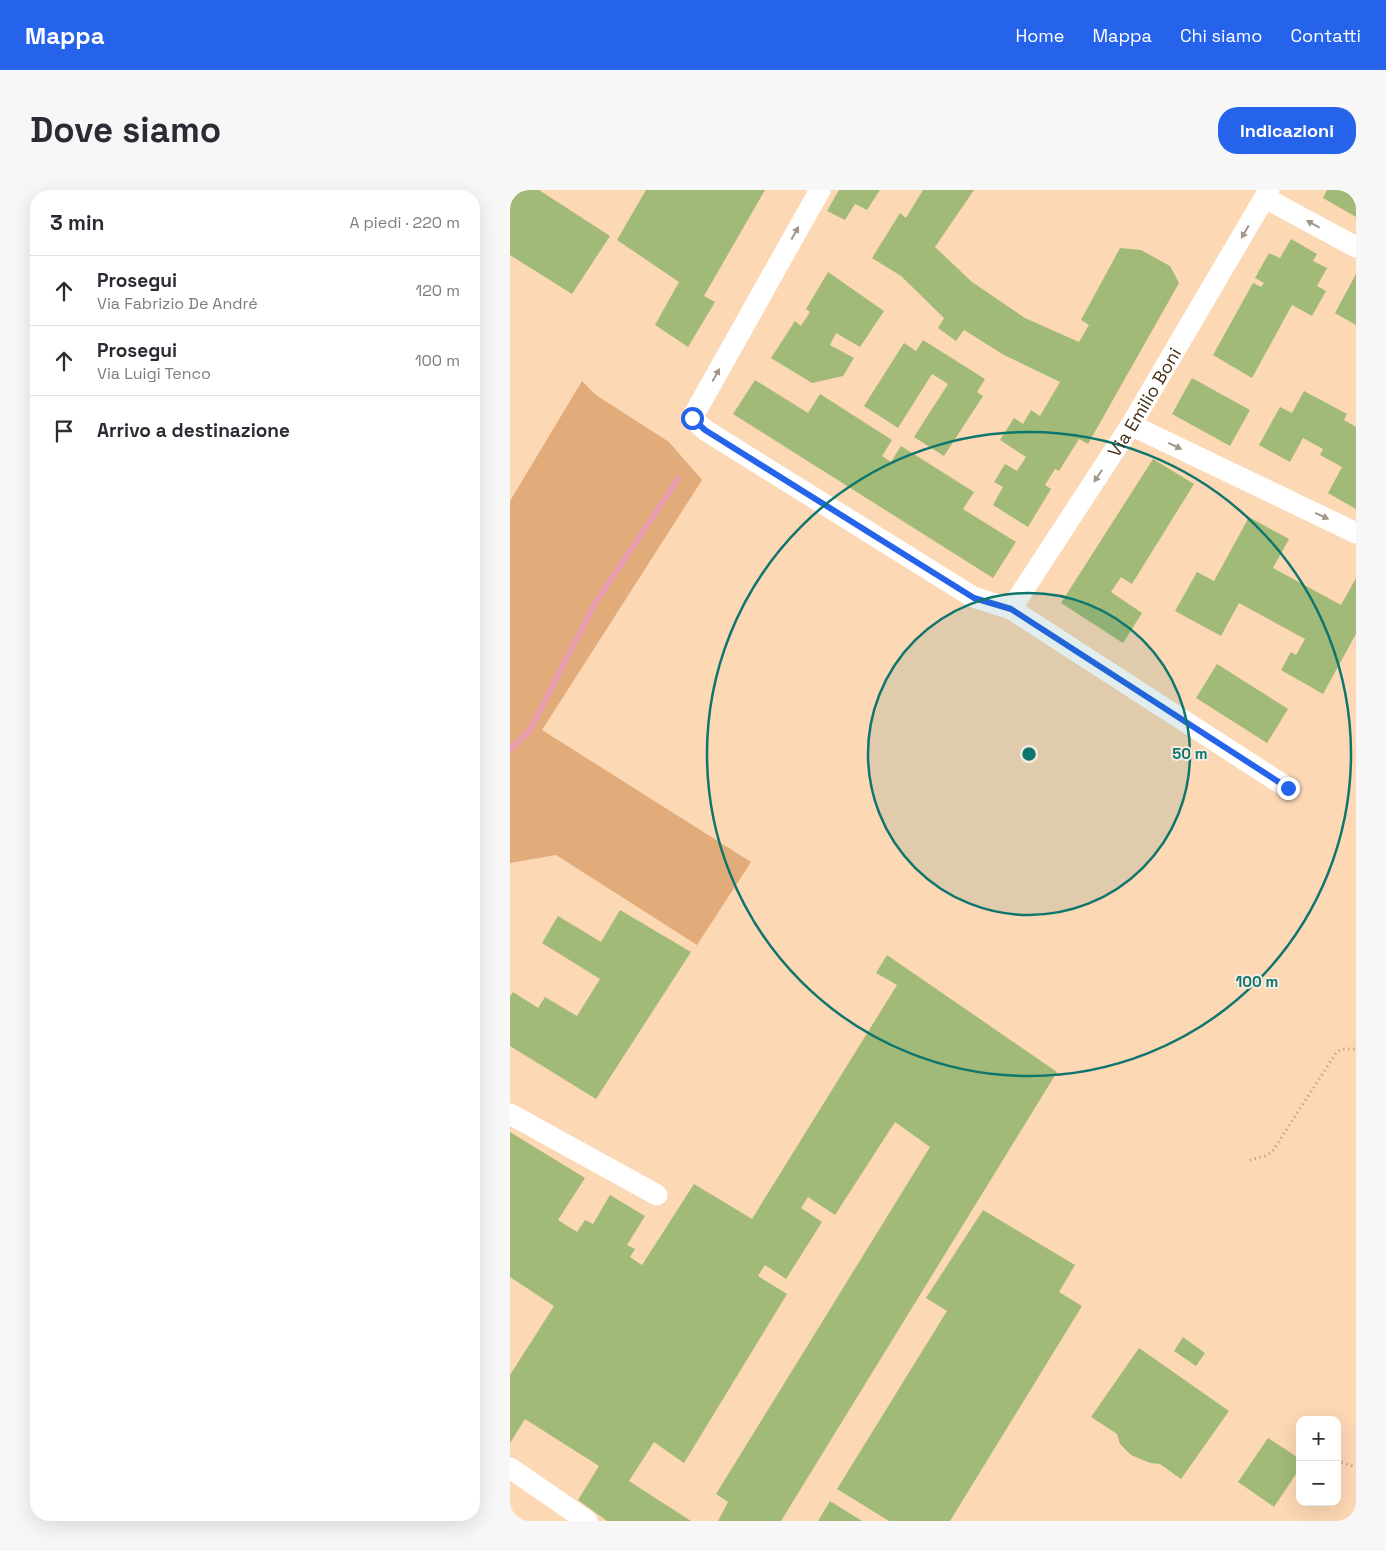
<!DOCTYPE html>
<html lang="it">
<meta charset="utf-8">
<style>
:root{--surface:#fff;--page:#f7f7f7;--text:#2b2b33;--muted:#7c7c81;--line:#e1e1e2;--accent:#2563eb}
body{margin:0;font-family:"Space Grotesk",sans-serif;background:var(--page);color:var(--text)}
.controls{position:absolute;right:15px;bottom:15px;display:grid;overflow:hidden;border-radius:10px;box-shadow:0 5px 20px #0002}
.controls button{width:45px;height:45px;display:grid;place-items:center;padding:0;border:0;border-bottom:1px solid var(--line);background:var(--surface);color:var(--text);font:25px sans-serif}
.stop{position:absolute;width:15px;height:15px;margin:-11px;border:4px solid #2563eb;border-radius:50%;background:#fff}
.stop.end{background:#2563eb;border-color:#fff;box-shadow:0 1px 5px #0008}
.list{margin:0;padding:0;list-style:none}
h2{display:flex;justify-content:space-between;align-items:center;height:65px;margin:0;padding:0 20px;font-size:21px}
h2 small{font-size:16px;font-weight:400;color:var(--muted)}
.list li{display:grid;grid-template-columns:32px 1fr auto;gap:15px;align-items:center;box-sizing:border-box;height:70px;padding:0 20px;border-top:1px solid var(--line)}
.list b{display:block;font-size:19px;white-space:nowrap}
.list p{margin:0;font-size:16px;white-space:nowrap;color:var(--muted)}
.list em{font-size:16px;font-style:normal;color:var(--muted)}
.icon{flex:none;width:28px;height:28px;fill:none;stroke:currentColor;stroke-width:2;stroke-linecap:round;stroke-linejoin:round}
.map{position:relative;flex:none;width:846px;height:1331px;overflow:hidden;border-radius:20px}
header{display:flex;align-items:center;gap:30px;box-sizing:border-box;height:70px;padding:0 25px;background:var(--accent);color:#fff}
header strong{font-size:24px}
nav{display:flex;gap:28px;margin-inline-start:auto;font-size:18px}
.intro{display:flex;align-items:center;justify-content:space-between;box-sizing:border-box;height:120px;padding:0 30px}
h1{margin:0;font-size:35px}
.button{padding:12px 22px;border-radius:20px;background:var(--accent);color:#fff;font-size:18px;font-weight:700}
main{display:flex;gap:30px;padding:0 30px}
aside{flex:1;background:var(--surface);border-radius:20px;box-shadow:0 5px 20px #0002}
.map>svg:first-child{display:block}
.green{fill:#e1ac79}
.lines{fill:none;stroke-linecap:round;stroke-linejoin:round}
.stream{stroke:#eb9eaf;stroke-width:6}
.building{fill:#a1ba77}
.path{stroke:#b49576;stroke-width:3;stroke-dasharray:1 4;stroke-linecap:butt}
.minor{stroke:#fff;stroke-width:21}
.oneway{fill:#a2968a}
.route{stroke:#2563eb;stroke-width:6}
.ring{fill:none;stroke:#0f766e;stroke-width:2.5}
.labels{text-anchor:middle;dominant-baseline:central;stroke-width:4;stroke-linejoin:round;paint-order:stroke}
.street-label{font-size:18px;fill:#452e15;stroke:#f7eadf}
.centre{fill:#0f766e;stroke:#f7eadf;stroke-width:2.5}
.ring-label{font-size:15px;text-anchor:middle;font-weight:bold;fill:#0f766e;stroke:#f7eadf;stroke-width:4;stroke-linejoin:round;paint-order:stroke}
</style>
<header>
<strong>Mappa</strong>
<nav><a>Home</a><a>Mappa</a><a>Chi siamo</a><a>Contatti</a></nav>
</header>
<div class="intro"><h1>Dove siamo</h1><a class="button">Indicazioni</a></div>
<main>
<aside>
<h2>3 min<small>A piedi · 220 m</small></h2>
<ul class="list">
<li><svg class="icon" aria-label="ahead" viewBox="0 0 24 24"><path d="M12 20V5M6 11l6-6 6 6"/></svg><div><b>Prosegui</b><p>Via Fabrizio De André</p></div><em>120 m</em></li>
<li><svg class="icon" aria-label="ahead" viewBox="0 0 24 24"><path d="M12 20V5M6 11l6-6 6 6"/></svg><div><b>Prosegui</b><p>Via Luigi Tenco</p></div><em>100 m</em></li>
<li><svg class="icon" aria-label="arrive" viewBox="0 0 24 24"><path d="M6 21V4h12l-3 4 3 4H6"/></svg><div><b>Arrivo a destinazione</b></div></li>
</ul>
</aside>
<div class="map">
<svg width="846" height="1331" viewBox="0 0 846 1331">
<rect width="100%" height="100%" fill="#fdd8b5"/>
<path class="green" d="M72,191L86,205L159,252L192,290L32,540L241,672L187,755L46,665L0,673V311Z"/>
<g class="lines">
<path class="stream" d="M0,560L20,540L85,413L168,289"/>
</g>
<g class="building">
<path d="M0,0H29L100,46L62,104L0,65Z"/>
<path d="M136,0H255L194,106L205,112L178,157L145,135L169,92L107,50Z"/>
<path d="M329,0H370L357,20L345,14L335,30L317,21Z"/>
<path d="M413,0H464L425,57L462,92L515,128L569,152L579,135L571,130L610,58L631,60L660,76L669,93L578,254L569,249L549,281L545,279L535,295L541,299L518,337L483,315L493,297L484,292L495,274L507,281L516,267L490,250L504,228L513,234L521,220L530,226L550,192L494,165L454,140L446,151L428,138L434,128L391,86L362,68L390,23L396,28Z"/>
<path d="M817,0H846V27L813,8Z"/>
<path d="M781,49L807,64L803,71L817,78L807,96L816,101L802,126L782,115L742,188L703,165L743,93L751,97L754,93L745,88L759,63L770,68Z"/>
<path d="M318,82L374,121L350,157L326,143L320,155L344,168L333,186L302,193L261,168L285,131L291,136L300,122L296,119Z"/>
<path d="M846,84V135L825,123Z"/>
<path d="M413,150L475,189L467,202L473,206L434,266L404,247L438,194L422,184L388,238L354,216L394,153L406,161Z"/>
<path d="M682,188L740,220L720,256L662,224Z"/>
<path d="M245,190L298,223L310,204L382,250L372,266L381,272L391,256L464,302L453,319L506,352L483,388L223,224Z"/>
<path d="M794,201L837,224L834,230L846,237V319L818,303L832,277L810,265L813,259L793,248L780,272L749,255L770,217L782,223Z"/>
<path d="M643,269L684,294L622,394L611,387L601,402L632,423L613,453L551,413Z"/>
<path d="M739,327L779,349L763,378L831,415L846,388V444L813,504L771,480L781,462L786,465L795,449L729,413L711,446L665,421L687,382L704,391Z"/>
<path d="M707,474L778,519L757,553L686,508Z"/>
<path d="M110,720L181,762L86,909L0,856V807L3,802L28,818L35,807L67,826L90,789L32,753L48,726L91,752Z"/>
<path d="M377,765L547,882L271,1331H208L218,1312L206,1304L420,957L385,932L325,1025L298,1007L291,1018L312,1032L276,1089L255,1075L248,1086L277,1104L174,1273L144,1252L119,1291L181,1331H97L68,1310L89,1276L15,1229L0,1253V1185L44,1116L0,1087V942L75,988L48,1030L67,1042L75,1030L83,1034L100,1005L135,1026L117,1055L125,1059L120,1067L132,1075L184,994L242,1029L387,795L366,783Z"/>
<path d="M473,1020L565,1075L549,1102L572,1116L440,1331H379L327,1299L437,1121L416,1108Z"/>
<path d="M673,1147L695,1163L686,1176L664,1161Z"/>
<path d="M629,1158L719,1221L671,1289L650,1274L640,1273L621,1265L610,1254L607,1244L581,1227Z"/>
<path d="M758,1248L790,1269V1278L764,1317L728,1292Z"/>
<path d="M320,1311L352,1331H308Z"/>
</g>
<g class="lines">
<g class="path">
<path d="M740,970L755,966L762,962L826,863L832,859H846"/>
<path d="M827,1271L846,1277"/>
</g>
<g class="minor">
<path d="M310,0L182,228L195,240L463,407L501,419L778,598"/>
<path d="M755,8L846,57"/>
<path d="M621,235L846,343"/>
<path id="s1" d="M501,419L621,235L759,0"/>
<path d="M0,924L147,1005"/>
<path d="M0,1278L77,1331"/>
</g>
</g>
<defs><path id="oneway-solid" d="M-6-.8H1V-3.2L6.5 0L1 3.2V.8H-6Z" transform="scale(1.25)"/></defs>
<g class="oneway">
<use href="#oneway-solid" transform="translate(803 34) rotate(-151)"/>
<use href="#oneway-solid" transform="translate(735 42) rotate(120)"/>
<use href="#oneway-solid" transform="translate(285 43) rotate(-61)"/>
<use href="#oneway-solid" transform="translate(206 185) rotate(-61)"/>
<use href="#oneway-solid" transform="translate(665 256) rotate(25)"/>
<use href="#oneway-solid" transform="translate(588 286) rotate(123)"/>
<use href="#oneway-solid" transform="translate(812 326) rotate(25)"/>
</g>
<g class="lines">
<path class="route" d="M182,228L195,240L464,408L501,419L778,598"/>
</g>
<circle cx="519" cy="564" r="161" fill="#0f766e" fill-opacity=".12"/>
<g class="ring">
<circle cx="519" cy="564" r="161"/>
<circle cx="519" cy="564" r="322"/>
</g>
<g class="labels">
<g class="street-label">
<text stroke="none"><textPath href="#s1" startOffset="246">Via Emilio Boni</textPath></text>
</g>
</g>
<circle cx="519" cy="564" r="8" class="centre"/>
<g class="ring-label">
<text x="680" y="569">50 m</text>
<text x="747" y="797">100 m</text>
</g>
</svg>
<div class="controls">
<button>+</button>
<button>−</button>
</div>
<div class="stop" style="left:182px;top:228px"></div>
<div class="stop end" style="left:778px;top:598px"></div>
</div>
</main>
